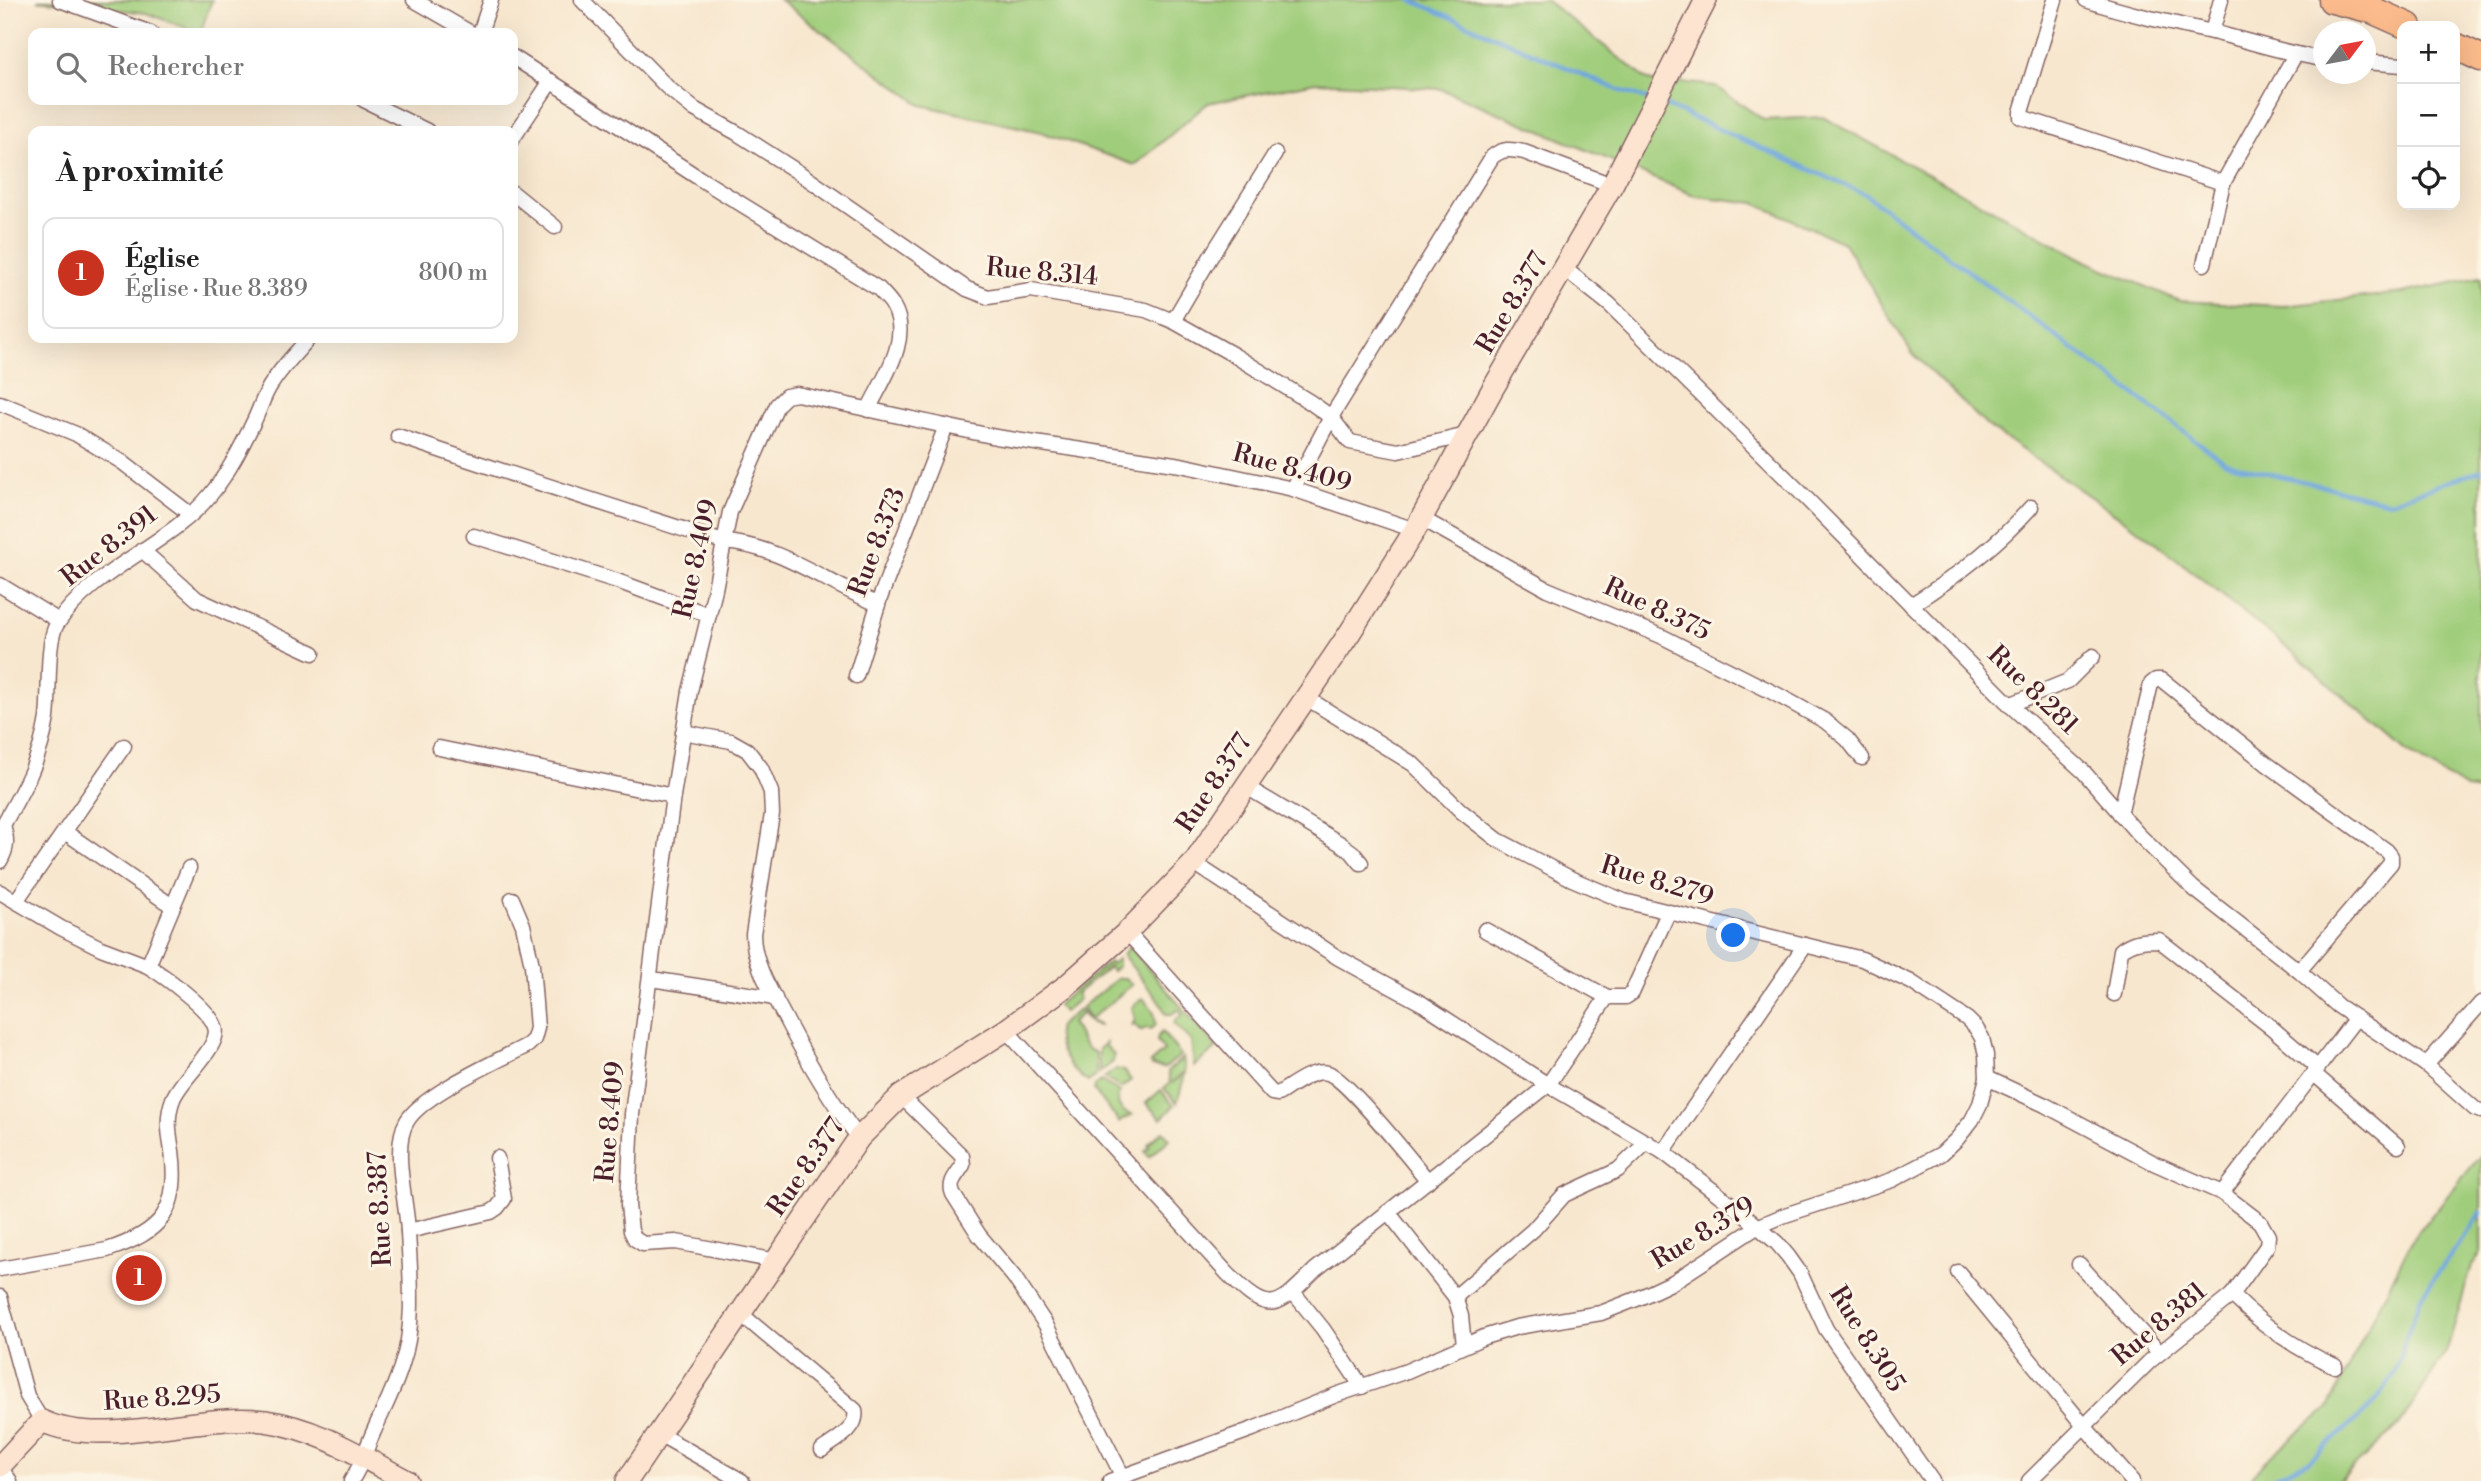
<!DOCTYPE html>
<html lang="fr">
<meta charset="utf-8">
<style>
:root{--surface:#fff;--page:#f2f2f2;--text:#222;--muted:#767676;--line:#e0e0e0;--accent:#c8321e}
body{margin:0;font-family:"Libre Bodoni",serif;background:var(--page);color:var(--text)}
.controls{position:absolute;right:21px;top:21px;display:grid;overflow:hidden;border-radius:14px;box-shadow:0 7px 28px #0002}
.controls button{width:63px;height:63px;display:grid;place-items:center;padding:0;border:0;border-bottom:2px solid var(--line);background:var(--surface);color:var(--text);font:35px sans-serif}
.compass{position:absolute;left:2313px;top:21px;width:63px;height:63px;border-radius:50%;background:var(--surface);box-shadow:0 7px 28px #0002;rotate:58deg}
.you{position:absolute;left:1734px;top:936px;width:24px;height:24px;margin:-18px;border:5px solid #fff;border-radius:50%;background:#1a73e8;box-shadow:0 0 0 10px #1a73e833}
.badge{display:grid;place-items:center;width:46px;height:46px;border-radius:50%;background:var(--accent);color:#fff;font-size:23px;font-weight:700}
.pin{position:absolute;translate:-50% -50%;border:4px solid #fff;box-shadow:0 2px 7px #0006}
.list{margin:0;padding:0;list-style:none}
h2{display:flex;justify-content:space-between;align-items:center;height:91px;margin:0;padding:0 28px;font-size:30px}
h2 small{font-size:23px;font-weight:400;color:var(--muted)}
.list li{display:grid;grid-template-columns:46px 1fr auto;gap:21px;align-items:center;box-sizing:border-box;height:112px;margin:0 14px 14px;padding:0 14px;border:2px solid var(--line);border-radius:14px}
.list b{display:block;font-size:26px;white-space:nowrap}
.list p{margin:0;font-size:23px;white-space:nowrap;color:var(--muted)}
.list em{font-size:23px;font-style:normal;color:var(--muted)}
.icon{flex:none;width:38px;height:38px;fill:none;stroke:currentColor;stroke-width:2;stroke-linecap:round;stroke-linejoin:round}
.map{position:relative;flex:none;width:2481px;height:1481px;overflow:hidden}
.search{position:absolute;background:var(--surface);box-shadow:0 7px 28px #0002;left:28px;top:28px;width:490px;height:77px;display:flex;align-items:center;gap:18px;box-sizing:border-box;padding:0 24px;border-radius:14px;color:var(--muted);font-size:26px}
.panel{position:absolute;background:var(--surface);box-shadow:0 7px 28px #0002;left:28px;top:126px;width:490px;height:217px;border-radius:14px}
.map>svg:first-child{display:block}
.green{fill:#a0cd7b;stroke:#757653;stroke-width:2}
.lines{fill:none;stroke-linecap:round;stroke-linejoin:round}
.stream{stroke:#6fa6dd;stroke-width:4.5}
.street-casing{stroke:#876564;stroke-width:17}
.secondary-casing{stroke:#876564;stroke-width:24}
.highway-casing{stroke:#876564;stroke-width:29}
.street{stroke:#fff;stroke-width:14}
.secondary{stroke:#fde4d1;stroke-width:21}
.highway{stroke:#fbbb8c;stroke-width:26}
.labels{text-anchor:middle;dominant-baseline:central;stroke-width:6;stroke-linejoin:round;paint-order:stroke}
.street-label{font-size:26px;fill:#4a1f2b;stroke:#fcf5e5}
</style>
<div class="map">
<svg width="2481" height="1481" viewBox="0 0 2481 1481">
<rect width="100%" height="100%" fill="#fcf5e5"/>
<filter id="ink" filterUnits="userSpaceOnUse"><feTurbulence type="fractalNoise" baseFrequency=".0143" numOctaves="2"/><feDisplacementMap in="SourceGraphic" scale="14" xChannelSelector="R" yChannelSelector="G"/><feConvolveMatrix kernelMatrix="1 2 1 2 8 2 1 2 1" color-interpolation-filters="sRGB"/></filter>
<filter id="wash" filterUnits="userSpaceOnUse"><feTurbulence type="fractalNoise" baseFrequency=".00686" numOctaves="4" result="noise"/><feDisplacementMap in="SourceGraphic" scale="28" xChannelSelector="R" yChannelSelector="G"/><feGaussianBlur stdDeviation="1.57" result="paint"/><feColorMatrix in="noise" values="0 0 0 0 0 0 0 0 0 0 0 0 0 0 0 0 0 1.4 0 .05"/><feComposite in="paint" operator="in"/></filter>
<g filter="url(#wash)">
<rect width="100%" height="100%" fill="#f8e7cf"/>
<g class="green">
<path d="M37,0H212L200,33L146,13Z"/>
<path d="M780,0H1546L1646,79L1666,89L1680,82L1715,86L1764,120L1823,117L2088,262L2180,301L2283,306L2402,293L2481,277V791L2466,789L2406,751L2288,648L2153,540L1986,425L1912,353L1844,243L1755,203L1696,196L1441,89L1316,82L1208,103L1135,165L1041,132L921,105Z"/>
<path d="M1129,946L1217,1048L1194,1066L1191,1041L1174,1024L1176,1019L1182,1016V1012L1177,1010L1173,1014H1166L1161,1004L1123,955Z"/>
<path d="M1118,959V966L1112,971L1109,967L1076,994L1079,999L1064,1012L1057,1005L1109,962L1111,964Z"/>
<path d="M1118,978H1125L1132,985L1090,1019L1082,1007Z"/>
<path d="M1143,998L1154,1013L1156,1025L1151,1029L1145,1028L1141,1031L1134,1024L1131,1026L1135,1019L1132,1007Z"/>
<path d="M1080,1009L1090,1021L1100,1026L1092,1024L1082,1013L1071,1023C1081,1035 1080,1047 1096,1053V1076L1088,1082C1071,1071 1053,1047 1059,1026Z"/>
<path d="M1162,1032L1181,1055L1165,1068L1152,1066L1150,1063L1164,1051L1157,1041L1158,1036Z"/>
<path d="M1106,1043V1046L1114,1055L1113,1062L1099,1073V1049Z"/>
<path d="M1183,1058L1185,1071L1172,1083L1185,1074L1177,1103L1164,1088L1170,1083L1168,1071Z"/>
<path d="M1116,1069L1124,1071L1131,1080L1121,1088L1104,1078Z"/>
<path d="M1101,1081L1120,1092L1117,1096C1118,1107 1122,1112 1132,1115L1119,1122L1094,1090L1095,1086Z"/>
<path d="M1161,1090L1174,1106L1161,1119L1146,1103Z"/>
<path d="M1163,1131L1170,1139L1149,1157L1145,1151L1150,1147L1148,1144Z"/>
<path d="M2481,1155V1253L2472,1265L2447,1350L2401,1423L2339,1481H2248L2266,1460L2328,1408L2413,1238Z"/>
</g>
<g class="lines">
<g class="stream">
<path d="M1411,0L1618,90L1647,99"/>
<path d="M1662,104L1865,194L2226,463L2390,502L2481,470"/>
<path d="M2267,1481L2309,1461L2372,1406L2393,1377L2420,1298L2481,1213"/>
</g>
</g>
</g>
<g filter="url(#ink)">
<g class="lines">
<defs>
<g id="street">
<path d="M60,0L151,33"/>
<path d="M414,0L471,33"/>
<path d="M582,0L667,87L694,109L737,133L801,174L967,289L988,297L1031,290L1146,310L1173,321L1232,354L1310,402L1331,417L1350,442L1398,451L1467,435"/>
<path d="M2055,0L2021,112V117L2223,183"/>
<path d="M2086,0C2128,14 2170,23 2212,32C2250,41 2285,54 2324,59"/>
<path d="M2212,32L2221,0"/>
<path d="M480,33L491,0"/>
<path d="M513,57L699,178L879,289C884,295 890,300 893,306C913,339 882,380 868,410"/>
<path d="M2366,62L2402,65"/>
<path d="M364,100L427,131"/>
<path d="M513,138L551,81"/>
<path d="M513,193L555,227"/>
<path d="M2204,264L2223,183L2295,55"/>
<path d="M1565,269L1609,304L1799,491L2011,706L2083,771L2138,834L2193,888L2299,971L2338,1006L2426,1065L2481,1003"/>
<path d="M1173,321L1210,258L1275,154"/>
<path d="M0,403L76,434L122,462L190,514"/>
<path d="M398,436C505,473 614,507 723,542C780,545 827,584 878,604"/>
<path d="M1293,489L1331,417L1492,157C1503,148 1510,149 1524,152L1612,185"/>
<path d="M1421,518L1547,589L1661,636L1774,693L1825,721L1847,739L1862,758"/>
<path d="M474,536L617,581L709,615"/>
<path d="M142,550L197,599L313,653"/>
<path d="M0,585L59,621"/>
<path d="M1911,605C1954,578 1998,545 2031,507"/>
<path d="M856,676L880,598L946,426"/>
<path d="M1305,697L1413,764L1461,811L1498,840L1572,879L1624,901L1862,959L1911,982L1967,1019L1976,1028L1982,1038L1986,1055L1987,1078"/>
<path d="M2009,705L2068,681L2093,656"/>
<path d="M683,732L731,741L747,750L761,768L771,792L772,814L753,934C753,962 770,990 783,1014C805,1057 829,1099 859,1138"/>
<path d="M439,748L673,796"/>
<path d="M1245,786L1341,844L1352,852L1361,863"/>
<path d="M2120,814L2151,684L2156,680H2162L2267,764L2387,851L2391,856V863L2299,971"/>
<path d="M65,832L172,906"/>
<path d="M0,861C8,848 7,838 3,825C24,788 40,761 47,718C50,694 46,641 57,624C94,568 170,545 211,494C229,472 242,446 254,421C260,409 264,394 272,383C282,367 297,352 309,338"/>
<path d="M1194,863L1337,957L1423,1004L1548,1085L1663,1152L1740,1211L1777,1243L1788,1256L1800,1273L1826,1329L1932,1481"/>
<path d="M0,892L61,928L101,948L148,966"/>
<path d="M16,901L124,746"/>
<path d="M1485,930L1607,997H1626L1632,993L1668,913"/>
<path d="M1127,932L1272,1093L1278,1094C1290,1087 1313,1068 1328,1073C1347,1080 1412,1161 1428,1181"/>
<path d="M651,979L775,998"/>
<path d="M2114,994L2121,950C2133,941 2143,940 2159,940L2272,1028L2317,1067"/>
<path d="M1006,1030L1228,1274C1270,1316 1276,1309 1315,1270L1548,1085L1607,997"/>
<path d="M2426,1065L2475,1109L2481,1111"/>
<path d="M2313,1073L2398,1146"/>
<path d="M901,1096L962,1156L963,1165C957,1175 948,1182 953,1194L979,1235L1014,1277L1046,1325L1123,1477"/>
<path d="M1663,1152L1805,945"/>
<path d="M2222,1193L2356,1018"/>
<path d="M1388,1212L1455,1297L1461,1316L1464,1345"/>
<path d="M408,1231L491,1212L497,1208L504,1199L497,1158"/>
<path d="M776,1261L676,1242L643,1244L635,1239L631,1231L628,1205L632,1114L673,796L690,691L714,594L730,512L777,405L786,396L797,394L996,437L1181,465L1293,489L1415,530"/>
<path d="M2079,1264L2159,1352"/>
<path d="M0,1269L107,1250C162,1232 180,1210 172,1151C169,1133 166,1117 173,1099C181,1078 222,1046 215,1027C210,1009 164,976 148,966L189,868"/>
<path d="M1958,1272L2084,1426L2132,1481"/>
<path d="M1293,1292L1323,1329L1362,1387"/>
<path d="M0,1297L27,1396L42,1421"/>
<path d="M1455,1297L1533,1230L1564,1195L1618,1170L1647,1142"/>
<path d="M741,1314L855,1410C859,1429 835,1440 822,1450"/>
<path d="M659,1434L742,1481"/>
<path d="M0,1468L10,1481"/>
<path d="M351,1481C361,1467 366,1449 373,1433C383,1410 395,1388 402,1364C416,1324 410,1274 408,1232C407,1202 391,1147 407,1121C423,1094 498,1061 528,1045L534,1039L537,1028L532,965L523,925L512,899"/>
<path d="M1110,1481L1253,1429L1336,1395L1407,1371L1484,1337L1517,1327L1601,1313L1639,1298L1673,1282L1757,1227L1785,1215L1892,1180L1941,1154L1957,1139L1972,1120L1980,1104L1987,1078L2045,1105L2154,1163L2222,1193L2260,1222L2268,1236L2267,1246L2232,1295"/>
<path d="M2029,1481L2150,1361L2232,1295C2262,1325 2296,1349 2335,1366"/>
</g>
<g id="secondary">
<path d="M0,1466L42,1421C103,1450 196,1412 265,1421C317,1428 362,1457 407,1481"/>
<path d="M627,1481L859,1138L901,1096L1006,1030L1066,986L1127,932L1194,863L1349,634L1415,530L1492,390L1612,185L1706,0"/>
</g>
<g id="highway">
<path d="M2332,0L2372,10L2408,26"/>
<path d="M2455,46L2481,58"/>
</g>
</defs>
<use href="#street" class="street-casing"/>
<use href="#secondary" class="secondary-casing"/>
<use href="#highway" class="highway-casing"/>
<use href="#street" class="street"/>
<use href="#secondary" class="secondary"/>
<use href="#highway" class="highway"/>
</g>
</g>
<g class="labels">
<g class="street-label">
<text transform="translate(1042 272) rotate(5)">Rue 8.314</text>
<text transform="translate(1512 303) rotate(-59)">Rue 8.377</text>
<text transform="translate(1292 468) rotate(15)">Rue 8.409</text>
<text transform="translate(877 542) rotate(-69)">Rue 8.373</text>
<text transform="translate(109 546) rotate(-38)">Rue 8.391</text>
<text transform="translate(696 559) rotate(-77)">Rue 8.409</text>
<text transform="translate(1657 609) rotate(25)">Rue 8.375</text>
<text transform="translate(2033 690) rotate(44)">Rue 8.281</text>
<text transform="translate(1214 783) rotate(-56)">Rue 8.377</text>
<text transform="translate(1657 881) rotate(17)">Rue 8.279</text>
<text transform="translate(610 1122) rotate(-85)">Rue 8.409</text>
<text transform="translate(806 1167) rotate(-55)">Rue 8.377</text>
<text transform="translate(380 1209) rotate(-93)">Rue 8.387</text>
<text transform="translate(1703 1233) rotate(-31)">Rue 8.379</text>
<text transform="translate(2159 1324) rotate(-40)">Rue 8.381</text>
<text transform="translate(1867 1339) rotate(58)">Rue 8.305</text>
<text transform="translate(162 1398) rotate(-4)">Rue 8.295</text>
</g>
</g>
</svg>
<div class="controls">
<button>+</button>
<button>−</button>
<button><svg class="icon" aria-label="locate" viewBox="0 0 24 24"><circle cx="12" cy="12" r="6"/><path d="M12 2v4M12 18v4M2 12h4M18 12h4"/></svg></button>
</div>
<svg class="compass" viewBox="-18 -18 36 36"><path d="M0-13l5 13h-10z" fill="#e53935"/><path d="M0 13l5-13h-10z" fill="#767676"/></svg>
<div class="you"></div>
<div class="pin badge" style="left:139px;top:1278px">1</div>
<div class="search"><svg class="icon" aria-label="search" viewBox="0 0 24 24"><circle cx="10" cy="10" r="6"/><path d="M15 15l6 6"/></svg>Rechercher</div>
<section class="panel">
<h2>À proximité<small></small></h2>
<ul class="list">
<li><span class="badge">1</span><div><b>Église</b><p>Église · Rue 8.389</p></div><em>800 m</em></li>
</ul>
</section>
</div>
